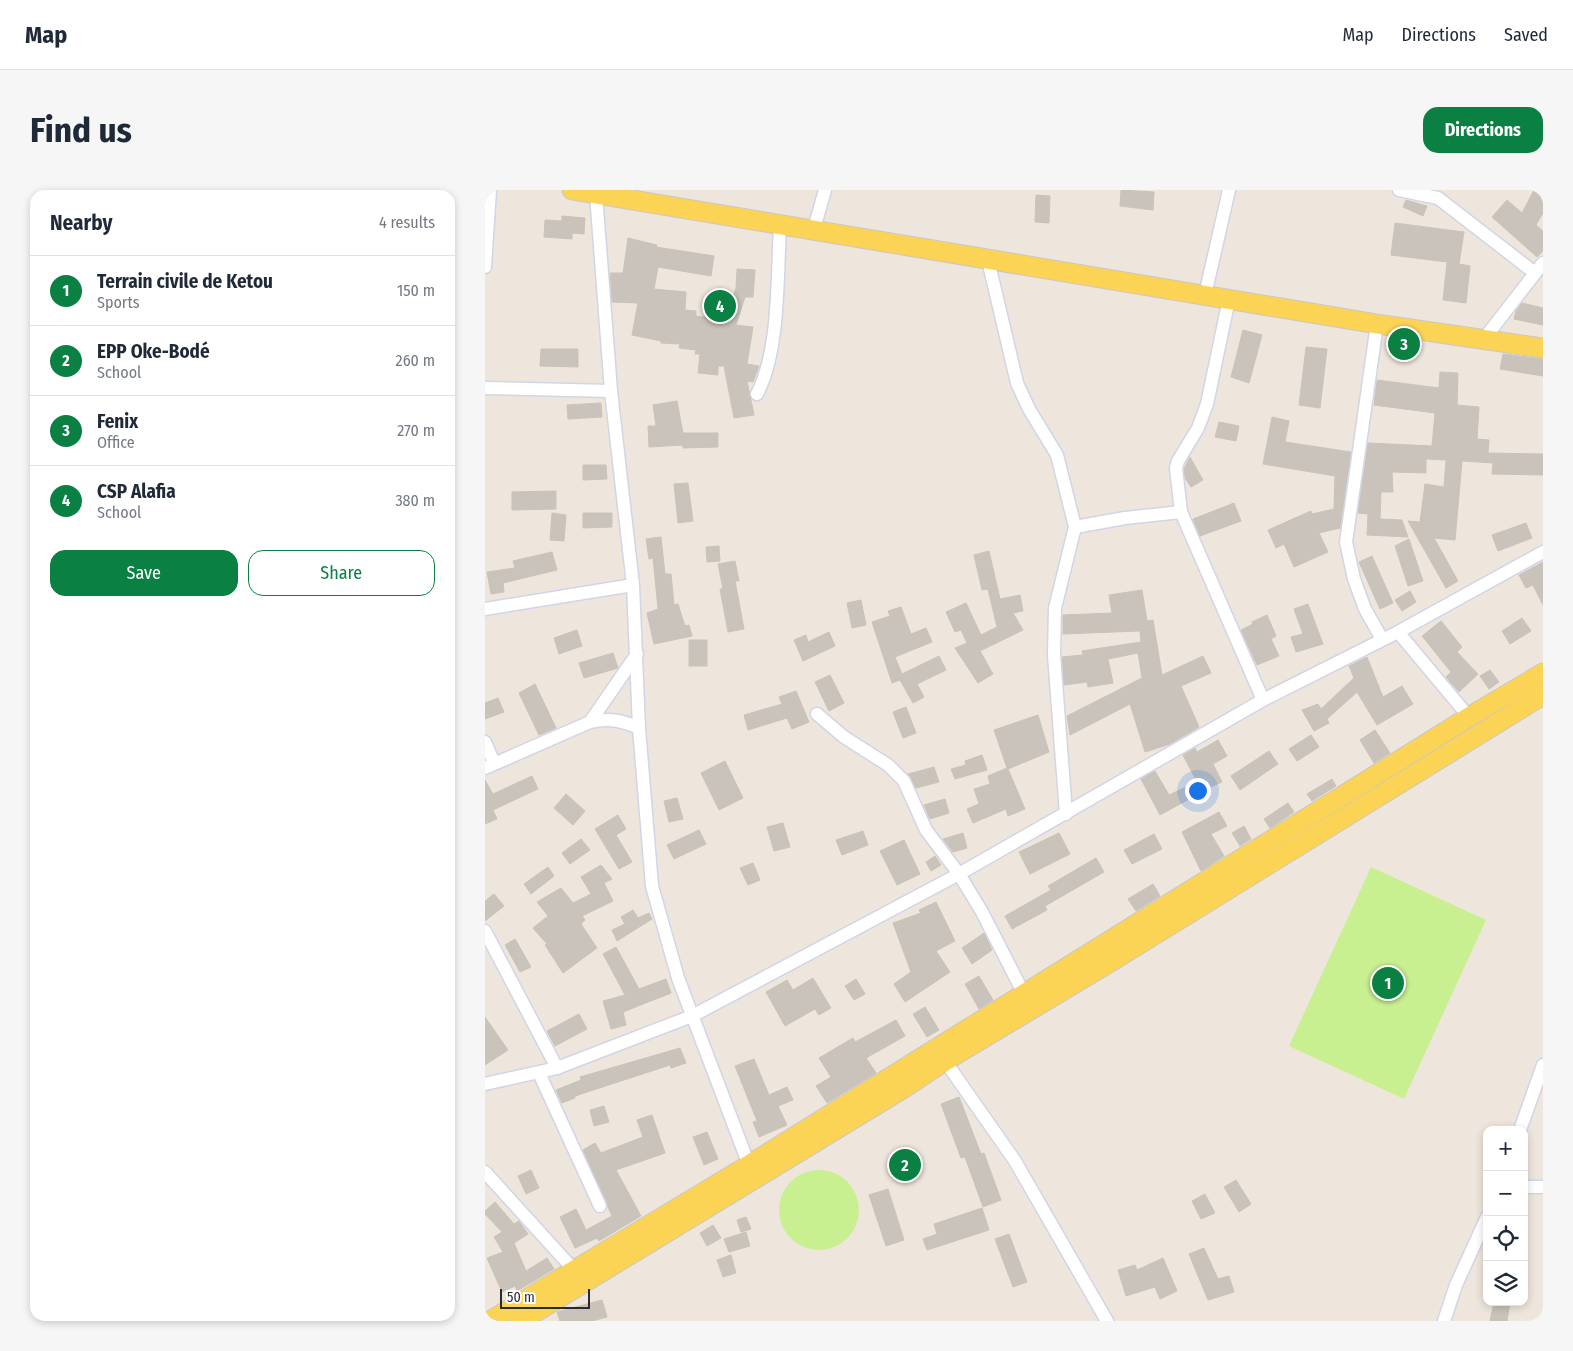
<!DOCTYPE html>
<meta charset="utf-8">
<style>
:root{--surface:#fff;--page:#f6f6f7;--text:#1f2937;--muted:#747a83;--line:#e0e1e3;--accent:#0b8043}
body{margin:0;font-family:"Fira Sans Condensed",sans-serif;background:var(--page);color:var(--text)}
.controls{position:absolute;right:15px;bottom:15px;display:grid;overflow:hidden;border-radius:10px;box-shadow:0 2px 8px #0003}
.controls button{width:45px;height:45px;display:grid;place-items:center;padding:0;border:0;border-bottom:1px solid var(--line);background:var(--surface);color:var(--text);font:25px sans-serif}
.scale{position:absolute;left:15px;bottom:12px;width:90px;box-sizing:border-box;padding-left:5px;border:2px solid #2b2b2b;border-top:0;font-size:14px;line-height:18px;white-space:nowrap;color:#2b2b2b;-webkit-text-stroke:4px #fff;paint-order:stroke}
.you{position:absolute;left:712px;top:600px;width:18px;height:18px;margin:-12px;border:4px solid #fff;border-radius:50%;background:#1a73e8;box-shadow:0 0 0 8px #1a73e833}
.badge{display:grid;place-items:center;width:32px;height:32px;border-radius:50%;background:var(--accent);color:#fff;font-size:16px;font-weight:700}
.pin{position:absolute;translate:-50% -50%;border:2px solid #fff;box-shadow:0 1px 5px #0006}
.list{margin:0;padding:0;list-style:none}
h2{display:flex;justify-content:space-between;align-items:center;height:65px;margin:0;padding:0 20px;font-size:21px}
h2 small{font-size:16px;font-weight:400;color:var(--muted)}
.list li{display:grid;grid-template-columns:32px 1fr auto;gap:15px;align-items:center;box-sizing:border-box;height:70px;padding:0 20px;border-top:1px solid var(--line)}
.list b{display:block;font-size:19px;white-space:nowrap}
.list p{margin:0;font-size:16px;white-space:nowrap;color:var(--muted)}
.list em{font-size:16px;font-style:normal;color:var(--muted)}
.actions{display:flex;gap:10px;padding:15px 20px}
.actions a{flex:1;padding:11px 0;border:1px solid var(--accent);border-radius:15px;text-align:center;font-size:18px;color:var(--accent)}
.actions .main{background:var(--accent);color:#fff}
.icon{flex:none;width:28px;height:28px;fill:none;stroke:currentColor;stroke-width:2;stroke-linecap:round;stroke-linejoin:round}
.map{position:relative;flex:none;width:1058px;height:1131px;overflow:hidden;border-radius:15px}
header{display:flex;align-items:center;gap:30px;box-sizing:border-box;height:70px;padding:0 25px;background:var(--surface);border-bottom:1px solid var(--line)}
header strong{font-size:24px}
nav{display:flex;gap:28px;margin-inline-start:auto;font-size:18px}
.intro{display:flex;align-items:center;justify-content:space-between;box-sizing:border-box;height:120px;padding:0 30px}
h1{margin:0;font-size:35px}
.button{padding:12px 22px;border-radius:15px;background:var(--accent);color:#fff;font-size:18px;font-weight:700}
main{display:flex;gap:30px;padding:0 30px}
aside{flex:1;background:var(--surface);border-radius:15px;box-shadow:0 2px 8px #0003}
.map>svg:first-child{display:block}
.pitch{fill:#c8f090}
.building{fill:#c9c3bc;stroke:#cac3b6}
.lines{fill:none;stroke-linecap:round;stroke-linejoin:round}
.minor-casing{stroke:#d1d5e5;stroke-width:15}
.primary-casing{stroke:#c8c8c8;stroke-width:21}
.minor{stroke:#fff;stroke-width:12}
.primary{stroke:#fbd455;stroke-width:19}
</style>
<header>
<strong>Map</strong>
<nav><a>Map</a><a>Directions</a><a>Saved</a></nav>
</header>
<div class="intro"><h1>Find us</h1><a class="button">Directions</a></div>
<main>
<aside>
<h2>Nearby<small>4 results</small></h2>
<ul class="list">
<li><span class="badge">1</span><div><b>Terrain civile de Ketou</b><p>Sports</p></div><em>150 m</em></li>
<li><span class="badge">2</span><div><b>EPP Oke-Bodé</b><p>School</p></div><em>260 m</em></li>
<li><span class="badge">3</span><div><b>Fenix</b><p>Office</p></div><em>270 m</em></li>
<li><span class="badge">4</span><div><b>CSP Alafia</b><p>School</p></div><em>380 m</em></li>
</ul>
<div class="actions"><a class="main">Save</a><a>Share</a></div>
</aside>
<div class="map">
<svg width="1058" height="1131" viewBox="0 0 1058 1131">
<rect width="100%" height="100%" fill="#eee6dc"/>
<g class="pitch">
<path d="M886,677L1001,730L919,909L804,856Z"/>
<circle cx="334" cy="1020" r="40"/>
</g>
<g class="building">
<path d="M636,0L669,2L668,20L635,16Z"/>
<path d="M1049,0H1058V23L1051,35L1058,41V61L1052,67L1007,27L1022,10L1037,23Z"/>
<path d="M551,5L565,6L564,33L550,32Z"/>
<path d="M921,10L942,16L938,26L918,17Z"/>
<path d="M77,26L100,28L99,44L87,43V49L59,47L60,30L77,31Z"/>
<path d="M910,33L979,42L974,74L985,76L981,113L958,110L962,72L906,65Z"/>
<path d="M143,48L172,55L171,57L229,66L226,86L173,77L169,99L201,102L200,120L211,121V126L240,130L251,98L252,79L270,80L268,107H260L251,135L268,137L262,174L274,176L268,192L262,191L269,225L249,228L239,176H233V185L213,183L215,164H210L211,160L194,158L195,154L176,153V151L147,145L153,113L127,112L125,83H138Z"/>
<path d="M1037,113L1058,118V135L1029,129L1031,121Z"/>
<path d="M758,140L777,145L764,193L746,187Z"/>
<path d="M821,157L842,159L835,218L814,215Z"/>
<path d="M56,159H93V177L55,176Z"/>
<path d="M1018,164L1058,169V186L1015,179Z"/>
<path d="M955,182L973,183L972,215L994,217L992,249L1004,250L1003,263L1058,264V285L1007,284L1008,273L977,271L970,350L949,348L973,391L961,398L923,331L935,332L940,294L959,297L961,270L941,269V283L907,282L908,302H896L895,329L917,330L923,347L882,345L883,324L873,323L883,253L947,256L950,223L889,215L892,190L954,198Z"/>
<path d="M192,211L198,243H233V257L198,258V255L164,257L163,236H171L168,215Z"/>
<path d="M116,213L117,227L83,229L82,215Z"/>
<path d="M787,227L804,231L800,252L866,262L855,338L834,343L843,362L809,377L799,354L791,358L783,340L826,321L827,324L849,319L850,286L778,274Z"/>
<path d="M734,232L754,236L751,251L730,247Z"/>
<path d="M705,267L718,290L706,297L700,288L699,279Z"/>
<path d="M98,275H121L122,289L98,290Z"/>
<path d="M203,293L208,331L193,333L189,294Z"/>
<path d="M71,301V319L27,320V302Z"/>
<path d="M749,313L756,331L715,346L708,329Z"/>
<path d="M67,323L81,325L79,351L65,350Z"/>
<path d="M98,323H127V337L98,338Z"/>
<path d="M1041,333L1047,348L1013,361L1007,345Z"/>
<path d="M176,347L180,384H186L189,415L193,414L200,436L204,435L207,446L169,454L162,423L173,419L168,368L164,369L161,349Z"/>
<path d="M924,349L938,391L923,396L910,356Z"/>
<path d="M234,356L235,371L222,372L221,357Z"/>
<path d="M504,361L515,409L535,405L538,421L528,423L538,440L495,461L508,484L493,493L470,458L482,453L476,440L470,442L461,422L481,413L496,445L512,437L503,399L497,400L489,365Z"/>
<path d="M67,362L72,380L18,393L19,402L6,404L2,382L30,378L28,371Z"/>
<path d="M887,366L908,413L895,419L874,372Z"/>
<path d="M250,371L254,391H250L259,439L243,442L235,399H238L233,374Z"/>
<path d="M1058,372V415L1048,395L1041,398L1034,385Z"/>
<path d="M657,400L662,431L668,430L677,485L718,466L726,483L696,496L714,537L685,554L660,562L645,514L585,545L582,526L657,488L653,463L623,469L628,493L603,497L602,492L579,495L577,467L598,465L597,461L656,452L655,441L578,444V425L627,423L624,405Z"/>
<path d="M925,401L931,412L917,421L910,410Z"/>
<path d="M376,410L381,435L367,438L362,413Z"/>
<path d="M823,414L838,454L811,462L806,447L818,444L809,419Z"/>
<path d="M416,417L426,444L441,438L447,452L410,467L417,484L454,466L461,480L432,494L439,507L428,513L415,490L407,493L387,432L405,426L403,421Z"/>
<path d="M782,425L791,446L786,449L794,466L772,475L756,440L768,434L767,432Z"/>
<path d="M1037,428L1046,441L1025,454L1017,441Z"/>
<path d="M956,431L977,457L972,462L993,484L974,502L961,487L966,482L937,446Z"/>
<path d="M92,440L97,456L74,464L69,448Z"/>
<path d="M344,442L350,456L318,471L309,450L321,445L323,452Z"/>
<rect x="204" y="450" width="18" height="26"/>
<path d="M128,463L133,478L99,488L94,473Z"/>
<path d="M882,467L898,507L917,496L928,514L892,535L872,502L842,529L844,533L829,541L817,520L833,514L836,519L869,488L864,476Z"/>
<path d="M1005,480L1014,492L1004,499L995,486Z"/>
<path d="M345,485L359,513L344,521L330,492Z"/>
<path d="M50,494L71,538L54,545L34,503Z"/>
<path d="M311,501L324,532L307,539L302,528L263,540L259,525L297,514L294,507Z"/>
<path d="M13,508L19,522L0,529V513Z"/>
<path d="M421,517L431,543L418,548L408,522Z"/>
<path d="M553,525L564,562L523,579L540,619L523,626L521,619L488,633L482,619L494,614L489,599L505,594L503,586L522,578L509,540Z"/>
<path d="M890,540L905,563L889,573L875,550Z"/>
<path d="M826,545L834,557L812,571L804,559Z"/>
<path d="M733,550L742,566L728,574L737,592L723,598L725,603L706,612L704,609L675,625L656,589L670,581L684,605L712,592L698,565L710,558L712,562Z"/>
<path d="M784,561L793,574L755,600L746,586Z"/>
<path d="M497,565L502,580L470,589L466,579L481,575L480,571Z"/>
<path d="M240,571L258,608L234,620L216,583Z"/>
<path d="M449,577L454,592L431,598L423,584Z"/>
<path d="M47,586L53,599L8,620L12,629L0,634V590L8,604Z"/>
<path d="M847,589L851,596L827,611L822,604Z"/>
<path d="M81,604L100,621L88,635L69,618Z"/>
<path d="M192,608L198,629L184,632L179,611Z"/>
<path d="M460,609L464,623L445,629L439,615Z"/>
<path d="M803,613L809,622L785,638L779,629Z"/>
<path d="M734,622L742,636L726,644L739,666L716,681L697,642Z"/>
<path d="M133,625L141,639L131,645L147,672L134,679L110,639Z"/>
<path d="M298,633L305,657L289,661L282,637Z"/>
<path d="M759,636L766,649L755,656L747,643Z"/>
<path d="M214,640L221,654L189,669L182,655Z"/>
<path d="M378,641L383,655L357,665L351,650Z"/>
<path d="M478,643L482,658L468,662L458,649Z"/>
<path d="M574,643L585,664L545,684L534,662Z"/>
<path d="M669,644L677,659L647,674L639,660Z"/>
<path d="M96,649L105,660L85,674L77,663Z"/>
<path d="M419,650L435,684L412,695L395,661Z"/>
<path d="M450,666L456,675L446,681L441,672Z"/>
<path d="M611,668L619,682L560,716L562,720L527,739L520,726L566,700L563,696Z"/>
<path d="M268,673L275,690L263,695L255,678Z"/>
<path d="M116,675L127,689L119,693L128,711L97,726L100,730L96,734L112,758L78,783L60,755L62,754L48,738L63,726L52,712L76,698L88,713L106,704L96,687Z"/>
<path d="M63,677L69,686L46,704L39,694Z"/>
<path d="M668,694L675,706L651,721L643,709Z"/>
<path d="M9,704L19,716L0,731V711Z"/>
<path d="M451,712L470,751L451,761L465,782L420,812L409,794L426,782L408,733L436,723L434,720Z"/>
<path d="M148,720L153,728L164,723L167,729L132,751L127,740L140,734L136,727Z"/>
<path d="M499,743L507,760L487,774L477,758Z"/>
<path d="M30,749L46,777L35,782L20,755Z"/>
<path d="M131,757L154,799L181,789L186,803L138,822L141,835L126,839L118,811L140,805L118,764Z"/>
<path d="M494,786L508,810L494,819L480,794Z"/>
<path d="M328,788L346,818L334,825L330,819L300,836L281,802L302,790L308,800Z"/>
<path d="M371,789L380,804L369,810L360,796Z"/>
<path d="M440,817L454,840L442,847L428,824Z"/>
<path d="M94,824L102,839L70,856L62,841Z"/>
<path d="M0,827L23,860L0,875Z"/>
<path d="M411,830L420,846L381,868L391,883L342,913L331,896L346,887L334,868L368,848L370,852Z"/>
<path d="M195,858L201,873L186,878L185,875L90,906V908L77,913L71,900L96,890L95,887Z"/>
<path d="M269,869L284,905L302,897L308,910L293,916L302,935L274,947L268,932L272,931L250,876Z"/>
<path d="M474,907L496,964L499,963L516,1010L498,1017L480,967L476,968L456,914Z"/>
<path d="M119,916L124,932L109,936L105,920Z"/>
<path d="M167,925L180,963L131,980L156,1026L114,1051L112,1048L90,1058L75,1027L91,1019L101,1040L127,1026L98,960L110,953L116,963L158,947L152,930Z"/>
<path d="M222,942L233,969L219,975L208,947Z"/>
<path d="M46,980L54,998L41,1004L33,986Z"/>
<path d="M751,990L766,1014L754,1022L739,997Z"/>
<path d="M403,999L419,1050L401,1056L384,1005Z"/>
<path d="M720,1004L730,1023L716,1029L707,1011Z"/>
<path d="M10,1012L29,1034L34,1031L43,1044L29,1053L41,1081L62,1068L69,1079L32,1101L30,1096L17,1102L2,1068L18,1062L9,1047L17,1042L0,1024V1021Z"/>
<path d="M497,1018L504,1040L442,1060L438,1049L452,1044L449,1034Z"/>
<path d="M261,1027L266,1039L256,1042L252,1030Z"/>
<path d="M228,1035L236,1048L222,1056L215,1043Z"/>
<path d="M261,1042L265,1056L244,1062L239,1049Z"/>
<path d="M524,1044L542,1092L528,1097L510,1049Z"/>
<path d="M719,1058L733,1089L744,1086L749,1102L723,1110L704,1064Z"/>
<path d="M246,1065L251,1083L238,1087L232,1070Z"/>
<path d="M678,1068L692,1101L675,1109L670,1097L641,1106L633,1080L650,1075L652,1080Z"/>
<path d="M117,1110L122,1127L107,1131H75L72,1122Z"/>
<path d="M1009,1112H1025L1022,1131H1005Z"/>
</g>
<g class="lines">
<defs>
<g id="minor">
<path d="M914,0L953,8L1050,83"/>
<path d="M111,4L126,201L148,395L154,538L167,696L193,788L264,975"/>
<path d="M328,42L340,0"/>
<path d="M503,70L532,193L544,219L572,265L590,337L570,418L569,465L581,624"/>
<path d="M0,77L5,0"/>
<path d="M720,105L744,0"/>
<path d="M744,109L722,214L713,238L693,271L691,278L696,322L778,510"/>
<path d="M892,134L861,352L869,389L880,419L897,449"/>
<path d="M999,149L1058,73"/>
<path d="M0,198L126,201"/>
<path d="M272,204C295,160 292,86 295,36"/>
<path d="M590,337L640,328L696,322"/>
<path d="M0,419L148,395"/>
<path d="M913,442L984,527"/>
<path d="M332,524L359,547L403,575L419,591L441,640L474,684L497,722L539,804"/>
<path d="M105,532L152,464"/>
<path d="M0,552L9,573"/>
<path d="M0,578L105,532C124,528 136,530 154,538"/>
<path d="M0,741L72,878"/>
<path d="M460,871L530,971L622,1131"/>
<path d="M54,883L115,1016"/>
<path d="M0,894L72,878L207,826L474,684L778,510L913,442L1058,362"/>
<path d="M1035,940L1058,875"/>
<path d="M0,982L89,1080"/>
<path d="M1039,997H1058"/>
<path d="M959,1131L971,1095L1002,1027"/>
</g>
<g id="primary">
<path d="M87,0L892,134L1058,158"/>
<path d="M5,1131L264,975L984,527L1058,483"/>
<path d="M36,1131L419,898L460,871L627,771L1058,505"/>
</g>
</defs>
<use href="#minor" class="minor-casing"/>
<use href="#primary" class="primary-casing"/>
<use href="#minor" class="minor"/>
<use href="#primary" class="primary"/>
</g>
</svg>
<div class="controls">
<button>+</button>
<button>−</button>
<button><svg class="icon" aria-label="locate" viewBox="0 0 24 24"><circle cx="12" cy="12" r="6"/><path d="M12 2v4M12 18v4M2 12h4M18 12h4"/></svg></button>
<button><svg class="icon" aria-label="layers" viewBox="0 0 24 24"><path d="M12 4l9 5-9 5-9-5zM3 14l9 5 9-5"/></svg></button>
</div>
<div class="scale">50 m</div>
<div class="you"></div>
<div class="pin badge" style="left:903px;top:793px">1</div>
<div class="pin badge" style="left:420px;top:975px">2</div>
<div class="pin badge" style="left:919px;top:154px">3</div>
<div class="pin badge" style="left:235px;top:116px">4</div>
</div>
</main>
